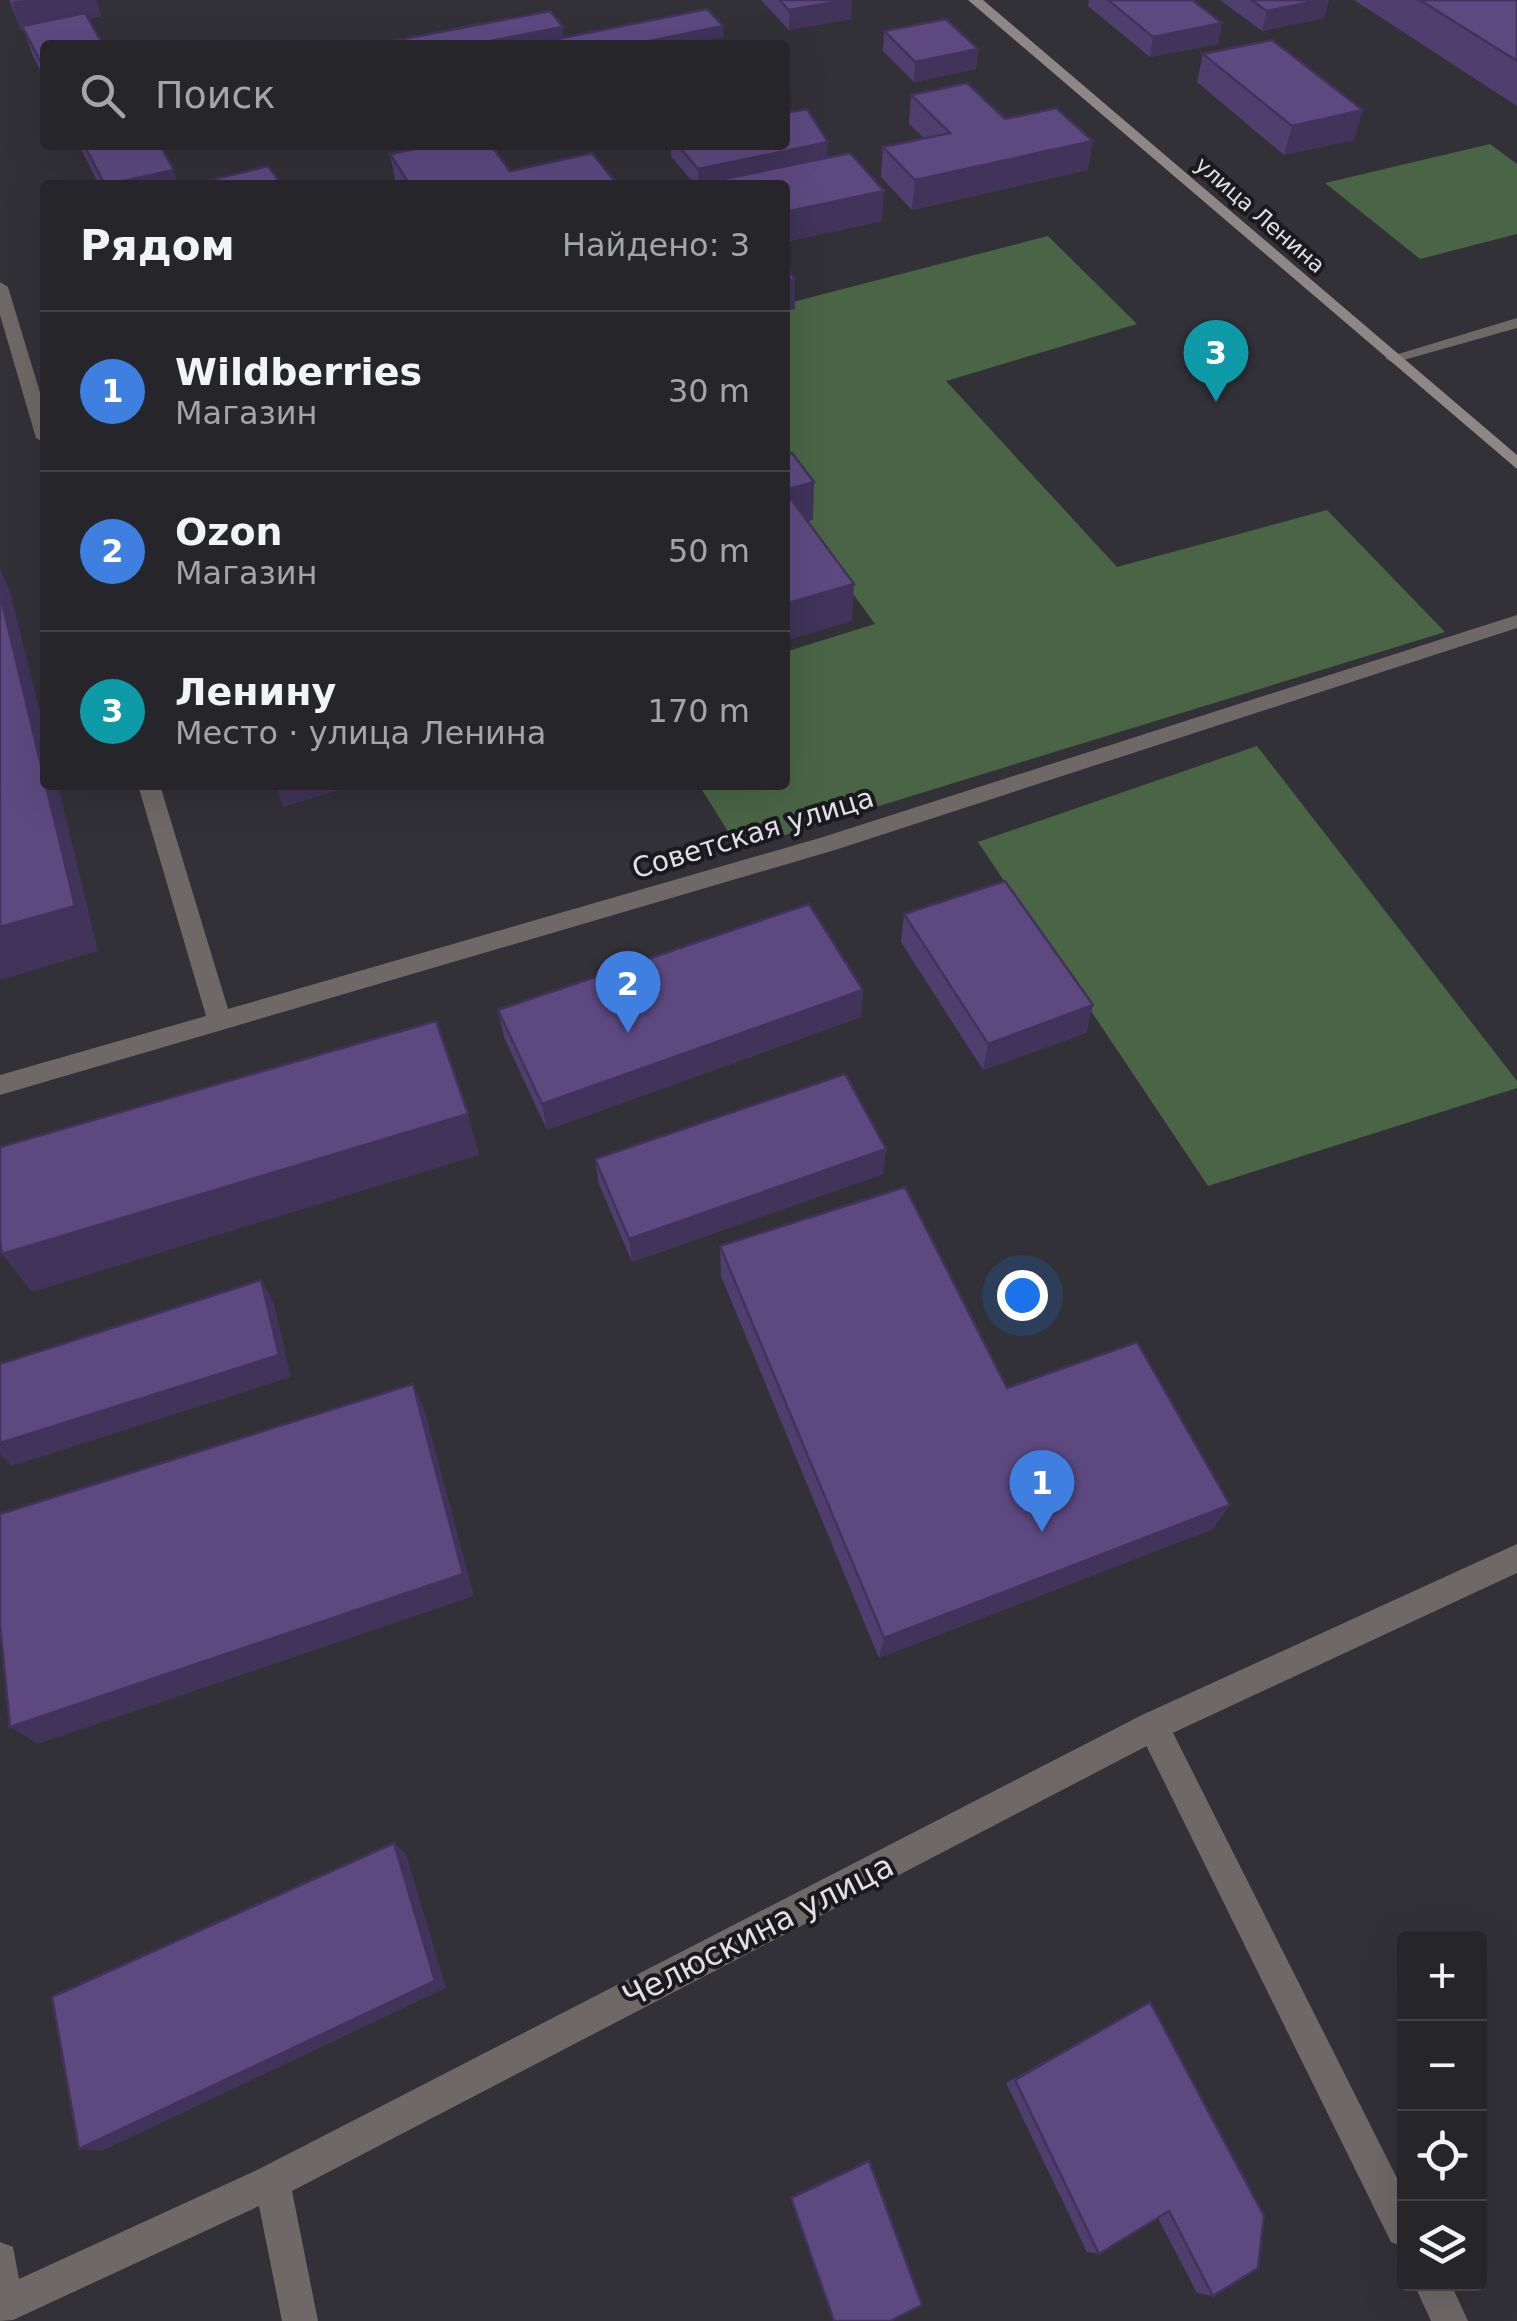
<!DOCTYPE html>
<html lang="ru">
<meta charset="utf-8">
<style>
:root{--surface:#26252a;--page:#2e2d32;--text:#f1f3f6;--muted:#a4a5a8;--line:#424247;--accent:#f7a148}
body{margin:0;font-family:"DejaVu Sans",sans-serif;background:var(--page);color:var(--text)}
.controls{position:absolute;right:30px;bottom:30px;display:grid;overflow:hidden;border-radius:10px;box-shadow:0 10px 40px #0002}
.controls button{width:90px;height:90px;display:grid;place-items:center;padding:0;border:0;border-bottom:2px solid var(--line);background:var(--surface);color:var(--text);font:50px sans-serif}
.you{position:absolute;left:1022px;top:1295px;width:35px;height:35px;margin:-25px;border:8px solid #fff;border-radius:50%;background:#1a73e8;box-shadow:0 0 0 15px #1a73e833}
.badge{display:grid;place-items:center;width:65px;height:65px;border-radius:50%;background:var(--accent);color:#fff;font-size:32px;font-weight:700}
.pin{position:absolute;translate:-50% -82px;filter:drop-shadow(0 2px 5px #0008)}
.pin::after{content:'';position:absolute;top:52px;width:35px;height:30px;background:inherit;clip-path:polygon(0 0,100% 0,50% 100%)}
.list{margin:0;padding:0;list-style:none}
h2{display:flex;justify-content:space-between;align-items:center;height:130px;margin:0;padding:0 40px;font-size:42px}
h2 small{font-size:32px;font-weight:400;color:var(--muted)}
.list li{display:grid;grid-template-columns:65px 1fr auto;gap:30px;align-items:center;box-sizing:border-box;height:160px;padding:0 40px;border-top:2px solid var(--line)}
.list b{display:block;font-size:38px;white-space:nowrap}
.list p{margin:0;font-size:32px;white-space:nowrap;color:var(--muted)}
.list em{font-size:32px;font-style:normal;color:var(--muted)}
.icon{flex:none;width:55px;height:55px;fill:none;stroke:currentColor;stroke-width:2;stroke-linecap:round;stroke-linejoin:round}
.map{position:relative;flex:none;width:1517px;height:2321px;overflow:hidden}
.search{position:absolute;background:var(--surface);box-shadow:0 10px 40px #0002;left:40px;top:40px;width:750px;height:110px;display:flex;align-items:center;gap:25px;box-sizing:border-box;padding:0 35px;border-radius:10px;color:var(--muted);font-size:38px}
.panel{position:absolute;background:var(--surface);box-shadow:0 10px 40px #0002;left:40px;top:180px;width:750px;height:610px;border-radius:10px}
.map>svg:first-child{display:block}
.green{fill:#496546}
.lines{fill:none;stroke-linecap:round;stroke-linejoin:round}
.service{fill:#6e6967;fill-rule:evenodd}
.minor{fill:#6e6967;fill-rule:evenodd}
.secondary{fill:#8f8785;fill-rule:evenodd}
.wall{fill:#503f6e}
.shaded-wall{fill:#41335a}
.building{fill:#5d4980;stroke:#41335a;stroke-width:2.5}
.labels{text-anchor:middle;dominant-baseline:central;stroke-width:8;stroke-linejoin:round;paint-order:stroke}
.far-street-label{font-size:22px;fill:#e1dfe4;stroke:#1a191d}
.street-label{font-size:28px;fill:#e1dfe4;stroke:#1a191d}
.near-street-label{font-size:32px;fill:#e1dfe4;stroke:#1a191d}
</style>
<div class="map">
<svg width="1517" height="2321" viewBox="0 0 1517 2321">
<rect width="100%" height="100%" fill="#333138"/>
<g class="green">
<path d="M1490,144L1517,164V234L1420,259L1325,183Z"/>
<path d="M1048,236L1137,324L946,381L1117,567L1327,510L1445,632L739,849L699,785H785V652L875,624L785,500V304Z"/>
<path d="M1257,746L1517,1081V1088L1208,1186L978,842Z"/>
</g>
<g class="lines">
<g class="service">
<path d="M1153,1711L1164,1715L1404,2192V2247L1391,2242L1142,1737L1138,1726L1142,1715Z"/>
<path d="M1414,2284H1451L1468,2321H1431Z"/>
</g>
<g class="minor">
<path d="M0,282L8,287L45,409V443L36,438L0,315Z"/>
<path d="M1517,318V328L1393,363L1385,358Z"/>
<path d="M1517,615V628L835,850L0,1095V1075L206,1016L138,785H160L228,1009L823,837Z"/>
<path d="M1517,1544V1573L1164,1737L292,2191L318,2321H282L259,2206L13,2320L0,2321V2242L13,2247L19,2279L259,2169L1142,1715Z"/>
</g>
<path class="secondary" d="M968,0H983L1517,455V469Z"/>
</g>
<g class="wall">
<path d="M9,0H96L101,16L88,19L45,45V80L32,54L24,30L22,31Z"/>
<path d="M761,0H852L851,19L789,30Z"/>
<path d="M1089,0H1192L1222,23L1218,44L1150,57L1088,6Z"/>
<path d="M1220,0H1329L1324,18L1262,31Z"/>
<path d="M1354,0H1517V106Z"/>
<path d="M884,31L978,49L976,69L914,82L883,51Z"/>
<path d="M1203,54L1354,140L1284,155L1197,82Z"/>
<path d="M911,95L1005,119L1088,170L912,210L881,177L883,147L924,138L909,124Z"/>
<path d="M79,145H160L178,185H99Z"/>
<path d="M671,145H785L828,158L882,221L785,242V185H695L671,156Z"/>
<path d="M390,154L510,171L617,185H396Z"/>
<path d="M904,914L1093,1005L1086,1033L983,1070L901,942Z"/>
<path d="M863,990L861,1017L547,1130L504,1037L498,1010Z"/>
<path d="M886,1149L883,1174L632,1262L599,1184L595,1159Z"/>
<path d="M720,1246L1007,1388L1213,1529L879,1658L721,1276Z"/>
<path d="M1150,2002L1213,2296L1197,2293L1158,2218L1099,2254L1087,2252L1006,2083Z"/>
</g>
<g class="shaded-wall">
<path d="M26,0H96L101,16L25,30L22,26L24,30L22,31L12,2Z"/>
<path d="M846,0H852L851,19L789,30V10Z"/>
<path d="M1320,0H1329L1324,18L1262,31L1267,11Z"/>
<path d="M1222,23L1218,44L1150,57L1153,37Z"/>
<path d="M723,26L724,37L682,45H630Z"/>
<path d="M563,27L564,37L523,45H470Z"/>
<path d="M978,49L976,69L914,82L915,62Z"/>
<path d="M1363,110L1354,140L1284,155L1292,126Z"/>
<path d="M1093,141L1088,170L912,210L915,180Z"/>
<path d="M828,142L827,163L699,185L698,169Z"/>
<path d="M174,170L178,185H107Z"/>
<path d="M884,191L882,221L785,242V212Z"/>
<path d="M795,279V309L785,311V281Z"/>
<path d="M814,482L813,520L785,527V490Z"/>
<path d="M0,569L10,591L45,733V782L0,594Z"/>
<path d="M854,584L852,621L785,641V604Z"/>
<path d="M46,785H58L98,951L0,980V927Z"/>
<path d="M275,785H356L283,807Z"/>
<path d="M863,990L861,1017L547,1130L542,1104Z"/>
<path d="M1093,1005L1086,1033L983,1070L988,1044Z"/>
<path d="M468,1114L479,1155L32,1292L2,1254Z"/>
<path d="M886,1149L883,1174L632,1262L629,1239Z"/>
<path d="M261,1280L274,1303L291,1377L12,1466L0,1454V1443Z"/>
<path d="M413,1384L425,1411L474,1596L38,1744L10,1727Z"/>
<path d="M1230,1505L1213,1529L879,1658L884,1638Z"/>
<path d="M394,1843L406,1854L446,1988L102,2151L79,2149Z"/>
</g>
<g class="building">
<path d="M779,0H846L789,10Z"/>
<path d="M1108,0H1192L1222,23L1153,37Z"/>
<path d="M1251,0H1320L1267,11Z"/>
<path d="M1420,0H1517V61Z"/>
<path d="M707,9L723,26L630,45H527Z"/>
<path d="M550,11L563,27L470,45H388L387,42Z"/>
<path d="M85,13L103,45H45V70L22,26Z"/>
<path d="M946,19L978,49L915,62L884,31Z"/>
<path d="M1272,40L1363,110L1292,126L1203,54Z"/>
<path d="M967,83L1005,119L1056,108L1093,141L915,180L883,147L950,133L911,95Z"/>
<path d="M807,109L828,142L698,169L678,145H785V113Z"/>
<path d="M84,145H160L174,170L105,185Z"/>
<path d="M434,145H491L510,171L592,153L617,184L410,185L390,154Z"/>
<path d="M850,153L884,191L785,212V185H694Z"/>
<path d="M268,166L282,185H190Z"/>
<path d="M785,265L795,279L785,281Z"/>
<path d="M792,453L814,482L785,490V455Z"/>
<path d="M785,491L854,584L785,604Z"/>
<path d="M0,594L75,906L0,927Z"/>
<path d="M1005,881L1093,1005L988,1044L904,914Z"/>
<path d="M809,904L863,990L542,1104L498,1010Z"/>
<path d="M436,1021L468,1114L2,1254L0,1240V1147Z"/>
<path d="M845,1074L886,1149L629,1239L595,1159Z"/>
<path d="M905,1187L1007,1388L1137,1342L1230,1505L884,1638L720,1246Z"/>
<path d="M261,1280L279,1355L0,1443V1364Z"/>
<path d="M413,1384L463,1574L10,1727L0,1624V1514Z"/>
<path d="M394,1843L435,1981L79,2149L52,1997Z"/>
<path d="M1150,2002L1264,2216L1258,2268L1213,2296L1169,2211L1099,2254L1015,2080Z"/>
<path d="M869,2161L922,2305L890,2321H834L791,2198Z"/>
</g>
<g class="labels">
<g class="far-street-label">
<text transform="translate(1260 215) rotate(41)">улица Ленина</text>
</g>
<g class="street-label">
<text transform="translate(753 833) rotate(-17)">Советская улица</text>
</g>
<g class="near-street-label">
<text transform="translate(758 1931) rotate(-27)">Челюскина улица</text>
</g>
</g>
</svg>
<div class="controls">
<button>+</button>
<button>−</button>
<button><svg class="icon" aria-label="locate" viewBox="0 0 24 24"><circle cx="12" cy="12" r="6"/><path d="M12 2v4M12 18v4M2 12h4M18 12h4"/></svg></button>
<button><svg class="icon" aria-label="layers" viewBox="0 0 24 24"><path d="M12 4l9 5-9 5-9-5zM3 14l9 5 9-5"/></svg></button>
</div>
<div class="you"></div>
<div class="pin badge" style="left:1042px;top:1532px;background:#3f7fe0">1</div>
<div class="pin badge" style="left:628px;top:1033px;background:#3f7fe0">2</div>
<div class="pin badge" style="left:1216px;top:402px;background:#0f9aa8">3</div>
<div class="search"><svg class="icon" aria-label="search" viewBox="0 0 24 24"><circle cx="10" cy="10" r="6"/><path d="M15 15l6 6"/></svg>Поиск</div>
<section class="panel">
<h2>Рядом<small>Найдено: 3</small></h2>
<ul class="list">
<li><span class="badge" style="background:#3f7fe0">1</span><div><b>Wildberries</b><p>Магазин</p></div><em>30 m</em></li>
<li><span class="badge" style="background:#3f7fe0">2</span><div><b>Ozon</b><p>Магазин</p></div><em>50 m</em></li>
<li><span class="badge" style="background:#0f9aa8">3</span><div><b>Ленину</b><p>Место · улица Ленина</p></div><em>170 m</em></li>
</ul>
</section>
</div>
